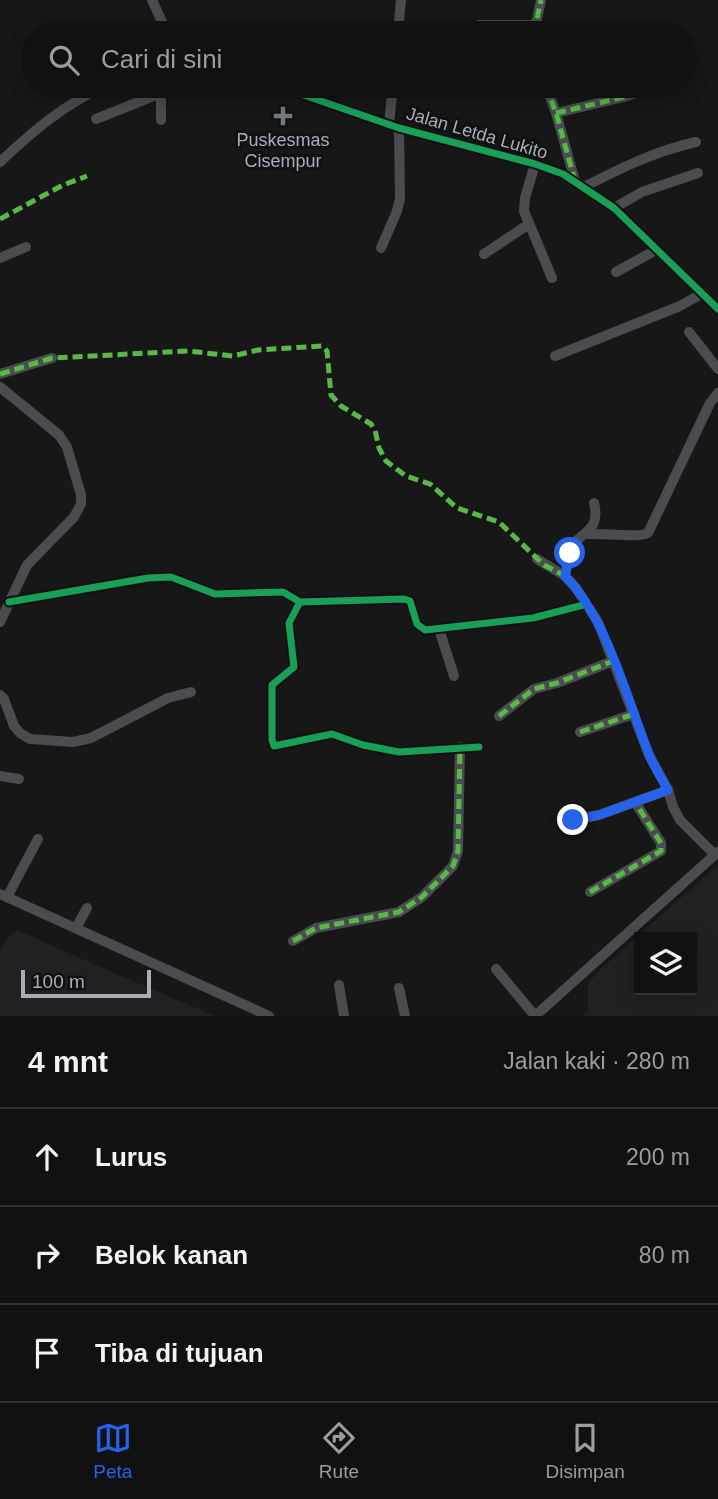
<!DOCTYPE html>
<html lang="id">
<meta charset="utf-8">
<style>
:root{--surface:#111;--page:#1e1f1f;--text:#f1f3f6;--muted:#9c9d9f;--line:#303131;--accent:#2563eb}
body{margin:0;font-family:Helvetica,sans-serif;background:var(--page);color:var(--text)}
.controls{position:absolute;right:21px;bottom:21px;display:grid;overflow:hidden;border-radius:0px;box-shadow:0 4px 18px #0003}
.controls button{width:63px;height:63px;display:grid;place-items:center;padding:0;border:0;border-bottom:2px solid var(--line);background:var(--surface);color:var(--text);font:35px sans-serif}
.scale{position:absolute;left:21px;bottom:18px;width:130px;box-sizing:border-box;padding-left:7px;border:4px solid #a8adb8;border-top:0;font-size:19px;line-height:24px;white-space:nowrap;color:#a8adb8;-webkit-text-stroke:5px #111113;paint-order:stroke}
.stop{position:absolute;width:21px;height:21px;margin:-16px;border:5px solid #2563eb;border-radius:50%;background:#fff}
.stop.end{background:#2563eb;border-color:#fff;box-shadow:0 2px 7px #0008}
.list{margin:0;padding:0;list-style:none}
h2{display:flex;justify-content:space-between;align-items:center;height:91px;margin:0;padding:0 28px;font-size:30px}
h2 small{font-size:23px;font-weight:400;color:var(--muted)}
.list li{display:grid;grid-template-columns:46px 1fr auto;gap:21px;align-items:center;box-sizing:border-box;height:98px;padding:0 28px;border-top:2px solid var(--line)}
.list b{display:block;font-size:26px;white-space:nowrap}
.list em{font-size:23px;font-style:normal;color:var(--muted)}
.icon{flex:none;width:38px;height:38px;fill:none;stroke:currentColor;stroke-width:2;stroke-linecap:round;stroke-linejoin:round}
.map{position:relative;flex:none;width:718px;height:1016px;overflow:hidden}
.search{position:absolute;background:var(--surface);box-shadow:0 4px 18px #0003;left:21px;right:21px;top:21px;height:77px;display:flex;align-items:center;gap:18px;box-sizing:border-box;padding:0 24px;border-radius:38px;color:var(--muted);font-size:26px}
.sheet{height:385px;background:var(--surface)}
nav{display:flex;justify-content:space-around;align-items:center;box-sizing:border-box;height:98px;border-top:2px solid var(--line);background:var(--surface);font-size:19px;color:var(--muted)}
nav a{display:grid;justify-items:center;gap:4px}
nav .on{color:var(--accent)}
.map>svg:first-child{display:block}
.built{fill:#212123;fill-rule:evenodd}
.lines{fill:none;stroke-linecap:round;stroke-linejoin:round}
.minor{stroke:#4b4c50;stroke-width:10}
.quiet{stroke:#58b947;stroke-width:5;stroke-dasharray:10 5;stroke-linecap:butt}
.cycleway-casing{stroke:#111113;stroke-width:11}
.cycleway{stroke:#1a9f57;stroke-width:7}
.route{stroke:#2563eb;stroke-width:9}
.poi-dot{fill:#757880;stroke:#111113;stroke-width:2.5}
.labels{text-anchor:middle;dominant-baseline:central;stroke-width:6;stroke-linejoin:round;paint-order:stroke}
.street-label{font-size:18px;fill:#a8adb8;stroke:#111113}
.poi-label{font-size:18px;fill:#a8adb8;stroke:#111113}
</style>
<div class="map">
<svg width="718" height="1016" viewBox="0 0 718 1016">
<rect width="100%" height="100%" fill="#171717"/>
<g class="built">
<path d="M718,865V1016H582L588,1011V983L603,967ZM639,937H692V990H639Z"/>
<path d="M17,930L80,958L215,1016H0V951L8,937Z"/>
</g>
<g class="lines">
<g class="minor">
<path d="M152,0L167,33"/>
<path d="M479,25H534"/>
<path d="M398,33L401,0"/>
<path d="M534,33L541,0"/>
<path d="M266,86L295,92L399,128L535,164L563,174L614,208L718,309"/>
<path d="M546,86L556,113L575,181"/>
<path d="M556,113L624,97L657,86"/>
<path d="M96,119L161,93"/>
<path d="M161,120V93L165,86"/>
<path d="M389,124L393,86"/>
<path d="M0,162C32,132 65,103 106,86"/>
<path d="M535,164L525,198L524,211L552,278"/>
<path d="M584,187C621,168 655,151 696,142"/>
<path d="M614,208L642,192L698,173"/>
<path d="M381,248L397,211L400,199L399,128"/>
<path d="M484,254L529,224"/>
<path d="M0,258L26,247"/>
<path d="M616,272L656,250"/>
<path d="M689,332L718,369"/>
<path d="M555,356L680,306L703,293"/>
<path d="M0,374L52,358"/>
<path d="M0,387L59,435L67,447L81,495V504L74,517L27,565L0,622"/>
<path d="M589,534C603,533 641,538 648,533L710,403L718,393"/>
<path d="M537,559L565,576L576,588L598,622L649,755L668,790L673,807L680,820L715,855"/>
<path d="M565,576C567,567 568,556 572,547C581,531 601,532 594,503"/>
<path d="M9,602L148,578L171,577L215,594L283,592L300,602L404,599L410,601L417,624L425,630L533,618L587,604"/>
<path d="M300,602L289,623L294,667L272,685V740L274,746L332,734L363,745L399,752L479,747"/>
<path d="M439,629L454,676"/>
<path d="M0,695L4,699L14,726L20,733L30,739L73,742L91,738L168,698L191,692"/>
<path d="M499,716L534,689L557,683L613,661"/>
<path d="M580,732L634,714"/>
<path d="M0,776L19,779"/>
<path d="M573,820L599,815L668,790"/>
<path d="M590,892L661,851V843L635,802"/>
<path d="M0,894L269,1016"/>
<path d="M7,897L38,839"/>
<path d="M76,928L87,908"/>
<path d="M293,941L316,928L399,912L422,897L453,866L458,851L460,747"/>
<path d="M496,969L535,1016"/>
<path d="M339,985L344,1016"/>
<path d="M399,988L405,1016"/>
<path d="M535,1016L718,852"/>
</g>
<g class="quiet">
<path d="M479,25H534"/>
<path d="M534,33L541,0"/>
<path d="M546,86L556,113L575,181"/>
<path d="M556,113L624,97L657,86"/>
<path d="M0,219L63,185L87,176"/>
<path d="M0,374L52,358L188,351L233,356L258,350L322,346L327,351L331,395L341,406L371,424L375,430L379,448L386,461L406,476L430,484L457,508L499,522L544,565L565,576"/>
<path d="M499,716L534,689L557,683L613,661"/>
<path d="M580,732L634,714"/>
<path d="M573,820L599,815L668,790"/>
<path d="M590,892L661,851V843L635,802"/>
<path d="M293,941L316,928L399,912L422,897L453,866L458,851L460,747"/>
</g>
<defs>
<g id="cycleway">
<path d="M266,86L295,92L399,128L535,164L563,174L614,208L718,309"/>
<path d="M9,602L148,578L171,577L215,594L283,592L300,602L404,599L410,601L417,624L425,630L533,618L587,604"/>
<path d="M300,602L289,623L294,667L272,685V740L274,746L332,734L363,745L399,752L479,747"/>
</g>
</defs>
<use href="#cycleway" class="cycleway-casing"/>
<use href="#cycleway" class="cycleway"/>
</g>
<g class="lines">
<path class="route" d="M570,553L565,576C607,618 628,701 650,757C655,768 662,779 668,790L599,815L573,820"/>
</g>
<path class="poi-dot" d="M279.5 105.5h7v7h7v7h-7v7h-7v-7h-7v-7h7z"/>
<g class="labels">
<g class="street-label">
<text transform="translate(477 133) rotate(16)">Jalan Letda Lukito</text>
</g>
<g class="poi-label">
<text x="283" y="140">Puskesmas<tspan x="283" dy="21">Cisempur</tspan></text>
</g>
</g>
</svg>
<div class="controls">
<button><svg class="icon" aria-label="layers" viewBox="0 0 24 24"><path d="M12 4l9 5-9 5-9-5zM3 14l9 5 9-5"/></svg></button>
</div>
<div class="scale">100 m</div>
<div class="stop" style="left:570px;top:553px"></div>
<div class="stop end" style="left:573px;top:820px"></div>
<div class="search"><svg class="icon" aria-label="search" viewBox="0 0 24 24"><circle cx="10" cy="10" r="6"/><path d="M15 15l6 6"/></svg>Cari di sini</div>
</div>
<section class="sheet">
<h2>4 mnt<small>Jalan kaki · 280 m</small></h2>
<ul class="list">
<li><svg class="icon" aria-label="ahead" viewBox="0 0 24 24"><path d="M12 20V5M6 11l6-6 6 6"/></svg><div><b>Lurus</b></div><em>200 m</em></li>
<li><svg class="icon" aria-label="right" viewBox="0 0 24 24"><path d="M7 20v-9h11M14 6l5 5-5 5"/></svg><div><b>Belok kanan</b></div><em>80 m</em></li>
<li><svg class="icon" aria-label="arrive" viewBox="0 0 24 24"><path d="M6 21V4h12l-3 4 3 4H6"/></svg><div><b>Tiba di tujuan</b></div></li>
</ul>
</section>
<nav>
<a class="on"><svg class="icon" aria-label="map" viewBox="0 0 24 24"><path d="M3 6l6-2 6 2 6-2v14l-6 2-6-2-6 2zM9 4v14M15 6v14"/></svg>Peta</a>
<a><svg class="icon" aria-label="directions" viewBox="0 0 24 24"><path d="M12 3l9 9-9 9-9-9zM9 14v-3h6M13 9l2 2-2 2"/></svg>Rute</a>
<a><svg class="icon" aria-label="saved" viewBox="0 0 24 24"><path d="M7 4h10v16l-5-4-5 4z"/></svg>Disimpan</a>
</nav>
